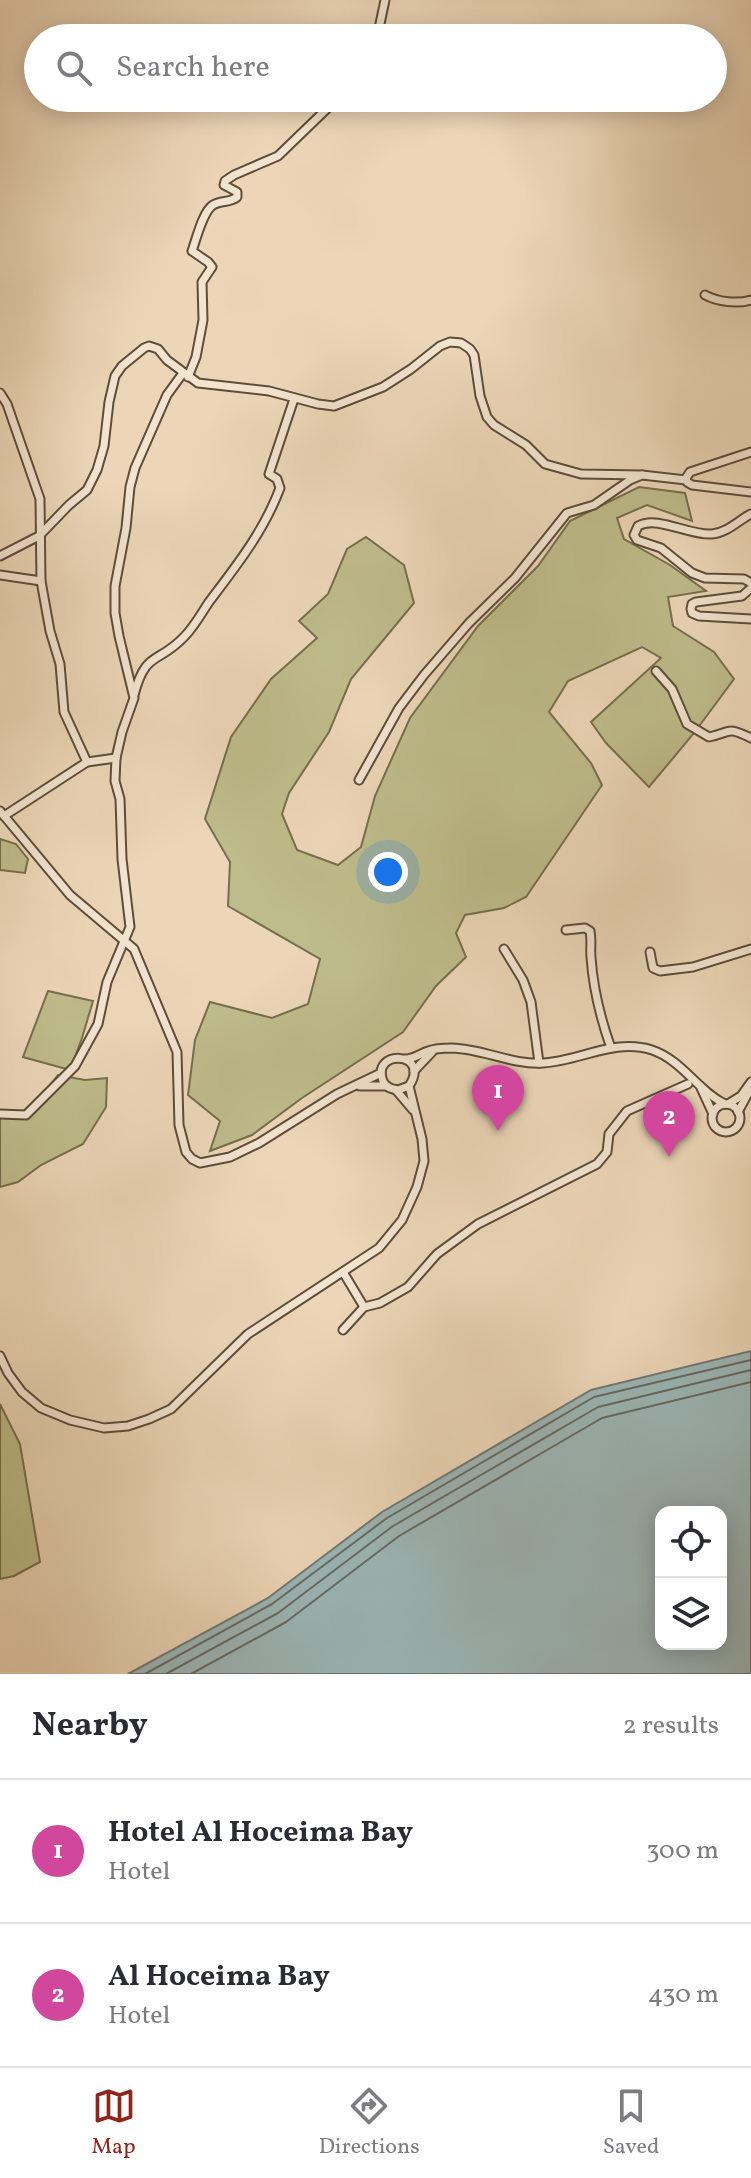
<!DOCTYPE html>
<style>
:root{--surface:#fff;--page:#f7f7f7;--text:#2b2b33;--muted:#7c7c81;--line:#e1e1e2;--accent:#8f2418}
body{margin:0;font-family:Vollkorn,serif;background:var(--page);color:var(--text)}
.controls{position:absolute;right:24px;bottom:24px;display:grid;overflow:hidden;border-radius:16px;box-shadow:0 4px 20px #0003}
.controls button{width:72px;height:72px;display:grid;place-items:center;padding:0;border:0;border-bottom:2px solid var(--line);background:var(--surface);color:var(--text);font:40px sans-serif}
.you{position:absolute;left:388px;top:872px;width:28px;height:28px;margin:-20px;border:6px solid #fff;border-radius:50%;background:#1a73e8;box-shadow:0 0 0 12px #1a73e833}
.badge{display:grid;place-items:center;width:52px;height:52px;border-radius:50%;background:var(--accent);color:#fff;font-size:26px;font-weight:700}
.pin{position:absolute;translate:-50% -66px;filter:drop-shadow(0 2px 4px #0008)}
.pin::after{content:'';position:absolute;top:42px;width:28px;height:24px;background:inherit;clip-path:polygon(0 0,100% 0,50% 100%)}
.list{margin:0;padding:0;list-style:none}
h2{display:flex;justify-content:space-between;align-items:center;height:104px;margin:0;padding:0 32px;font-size:34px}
h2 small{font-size:26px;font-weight:400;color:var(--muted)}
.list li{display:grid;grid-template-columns:52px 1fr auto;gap:24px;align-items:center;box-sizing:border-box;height:144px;padding:0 32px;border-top:2px solid var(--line)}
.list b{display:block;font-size:30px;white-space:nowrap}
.list p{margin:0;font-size:26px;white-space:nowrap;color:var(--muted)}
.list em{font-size:26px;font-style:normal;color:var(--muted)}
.icon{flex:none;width:44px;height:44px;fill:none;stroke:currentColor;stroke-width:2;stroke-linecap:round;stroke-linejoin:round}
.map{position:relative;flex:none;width:751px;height:1674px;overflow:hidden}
.search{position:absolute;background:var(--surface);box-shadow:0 4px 20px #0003;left:24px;right:24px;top:24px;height:88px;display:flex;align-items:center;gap:20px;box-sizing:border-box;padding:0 28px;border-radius:44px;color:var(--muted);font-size:30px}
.sheet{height:392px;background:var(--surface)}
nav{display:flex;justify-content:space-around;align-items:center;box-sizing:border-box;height:112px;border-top:2px solid var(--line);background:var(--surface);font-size:22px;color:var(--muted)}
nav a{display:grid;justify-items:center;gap:4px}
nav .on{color:var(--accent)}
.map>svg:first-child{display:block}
.green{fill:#bebc8a;stroke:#766e4e;stroke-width:2}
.water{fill:#9cb7b8;stroke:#707a75;stroke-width:2;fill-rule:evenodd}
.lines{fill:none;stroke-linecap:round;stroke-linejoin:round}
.shore{stroke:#646b64;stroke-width:2}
.street-casing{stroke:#5d4d3a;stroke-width:11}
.street{stroke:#f3e4d0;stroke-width:7}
</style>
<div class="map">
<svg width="751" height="1674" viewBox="0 0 751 1674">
<rect width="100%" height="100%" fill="#ecd6b7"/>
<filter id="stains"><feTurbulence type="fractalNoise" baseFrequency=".0025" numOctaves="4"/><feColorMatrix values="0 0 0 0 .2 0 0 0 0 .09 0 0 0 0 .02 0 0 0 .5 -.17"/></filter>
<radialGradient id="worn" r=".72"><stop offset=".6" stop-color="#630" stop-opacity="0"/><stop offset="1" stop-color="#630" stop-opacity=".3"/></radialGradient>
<g class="green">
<path d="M639,487L685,493L692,521L647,505L617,518L624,539L670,565L706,591L668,597L673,626L714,652L734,679L694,733L649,787L606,743L591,722L661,658L642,647L568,681L549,712L591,763L602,785L526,897L504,908L465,915L456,933L466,957L436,986L403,1032L302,1098L252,1135L210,1151L220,1121L188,1095L195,1040L210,1002L272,1018L308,1004L320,959L228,906L230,862L205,819L231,737L271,679L317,638L299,621L328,594L347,549L366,537L404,565L414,603L351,679L329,732L289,793L282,814L297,850L338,865L361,847L375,796L410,718L478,626L538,566L570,521Z"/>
<path d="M0,839L16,844L28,859L25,873L0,870Z"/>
<path d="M48,991L93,1001L82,1038L70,1070L23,1057Z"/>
<path d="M58,1075L85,1080L107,1078L106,1107L83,1144L41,1165L18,1182L0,1187V1112L26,1116Z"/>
<path d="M0,1404L20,1444L40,1562L14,1576L0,1579Z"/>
</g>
<path class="water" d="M751,1351V1674H128L268,1598L382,1512L591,1390ZM661,1512H721V1644H661Z"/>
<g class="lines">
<g class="shore">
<path d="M145,1674L272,1604L387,1518L594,1397L751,1360"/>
<path d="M166,1674L278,1613L393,1526L598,1407L751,1370"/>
<path d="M191,1674L286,1622L399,1536L602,1418L751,1382"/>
</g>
<defs>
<g id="street">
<path d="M377,38L385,0"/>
<path d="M705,295C718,302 737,304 751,300"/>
<path d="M188,377L196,357L203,320L202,282L212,267L208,262L192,251C196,240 203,211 213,205C221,200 230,203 237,197V192L224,185L225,181L234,175L278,156L338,98"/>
<path d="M0,393L7,404L40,499L41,581L50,631L60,664L64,712L87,762"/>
<path d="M751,452L690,472L686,478L687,482L692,485L751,492"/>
<path d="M751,514C739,520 727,533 712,534C689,536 658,515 638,526L634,535L637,540L661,548L692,573L705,578L744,579L751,583"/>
<path d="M0,556L39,536L69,505L87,490L97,470L104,446L109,402L115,376L122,366L144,348L149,346L158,349L167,360L198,383L269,391L318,404L334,406L383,387L411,369L440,346L450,342L461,343L470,349L474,355L480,396L487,417L494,425L526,445L545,464L581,474L642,475"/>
<path d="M0,575L41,581"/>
<path d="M751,588L742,596L696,602L692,604L691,609L692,613L699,616L751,619"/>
<path d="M656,671L672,689L687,724L709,737C732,732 726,726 751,738"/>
<path d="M134,695C146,650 157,665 184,637C194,627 201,614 209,602C237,565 264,531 280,488L277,479L269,474L294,399"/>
<path d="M359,780L399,708L424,675L469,623L515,578L567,513L594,505L630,480L642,475L686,480"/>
<path d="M0,811L70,895L134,949L177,1052L179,1125L186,1152L192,1159L200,1163L230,1157L259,1143L337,1094L381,1073"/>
<path d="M4,816L87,762L116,758"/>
<path d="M566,930L585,928L590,931C592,940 590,948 591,957C593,987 601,1020 611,1048"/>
<path d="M504,949L523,980L531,1002L539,1063"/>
<path d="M650,952L653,968L660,971L693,967L751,949"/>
<path d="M405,1059C415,1059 419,1054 428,1051C436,1048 445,1048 452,1048C484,1049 512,1065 543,1063C580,1061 614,1038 652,1050C682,1060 698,1091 725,1104"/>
<path d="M414,1071L432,1052"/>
<path d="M360,1086H387"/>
<path d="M701,1088L713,1114"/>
<path d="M396,1090L413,1110"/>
<path d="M728,1104L741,1096L751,1082"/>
<circle cx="726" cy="1118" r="14"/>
<path d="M738,1112L751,1088"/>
<path d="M0,1114L26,1115L75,1066L98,1024L107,982L130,927L122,859L120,799L115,781L116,758L122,732L134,698L119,636L115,613V586L126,528L130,487L135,468L167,395L183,373"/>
<path d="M343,1272L364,1307"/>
<path d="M343,1330L364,1307L380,1303L408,1287L437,1254L478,1224L597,1164L607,1152L609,1134L627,1111L688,1084"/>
<path d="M0,1356L8,1373L22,1392L41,1408L70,1420L104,1428L128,1426L149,1419L171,1409L248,1334L379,1248L402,1220L417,1187L424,1161L422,1139L409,1086C432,1051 370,1049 383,1081C386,1088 392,1089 398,1090L409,1086"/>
</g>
</defs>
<use href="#street" class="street-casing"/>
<use href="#street" class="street"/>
</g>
<rect width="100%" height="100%" filter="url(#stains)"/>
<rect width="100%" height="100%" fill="url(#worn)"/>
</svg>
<div class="controls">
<button><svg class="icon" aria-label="locate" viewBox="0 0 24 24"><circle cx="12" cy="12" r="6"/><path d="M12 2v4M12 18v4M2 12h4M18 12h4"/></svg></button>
<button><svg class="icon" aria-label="layers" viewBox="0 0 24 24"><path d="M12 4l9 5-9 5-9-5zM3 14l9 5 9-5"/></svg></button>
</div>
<div class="you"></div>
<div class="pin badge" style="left:498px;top:1131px;background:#d1479c">1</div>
<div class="pin badge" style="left:669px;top:1157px;background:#d1479c">2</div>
<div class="search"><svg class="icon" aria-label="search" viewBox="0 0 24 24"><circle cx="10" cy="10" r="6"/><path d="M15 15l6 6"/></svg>Search here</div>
</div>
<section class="sheet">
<h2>Nearby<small>2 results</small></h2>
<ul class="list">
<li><span class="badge" style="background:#d1479c">1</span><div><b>Hotel Al Hoceima Bay</b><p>Hotel</p></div><em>300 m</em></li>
<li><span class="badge" style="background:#d1479c">2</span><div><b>Al Hoceima Bay</b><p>Hotel</p></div><em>430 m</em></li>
</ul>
</section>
<nav>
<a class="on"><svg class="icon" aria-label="map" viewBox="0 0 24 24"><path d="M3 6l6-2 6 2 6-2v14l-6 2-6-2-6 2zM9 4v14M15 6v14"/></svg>Map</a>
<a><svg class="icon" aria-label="directions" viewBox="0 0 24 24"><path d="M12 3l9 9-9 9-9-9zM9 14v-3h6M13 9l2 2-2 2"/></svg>Directions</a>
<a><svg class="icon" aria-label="saved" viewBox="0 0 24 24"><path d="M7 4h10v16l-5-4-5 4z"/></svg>Saved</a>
</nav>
